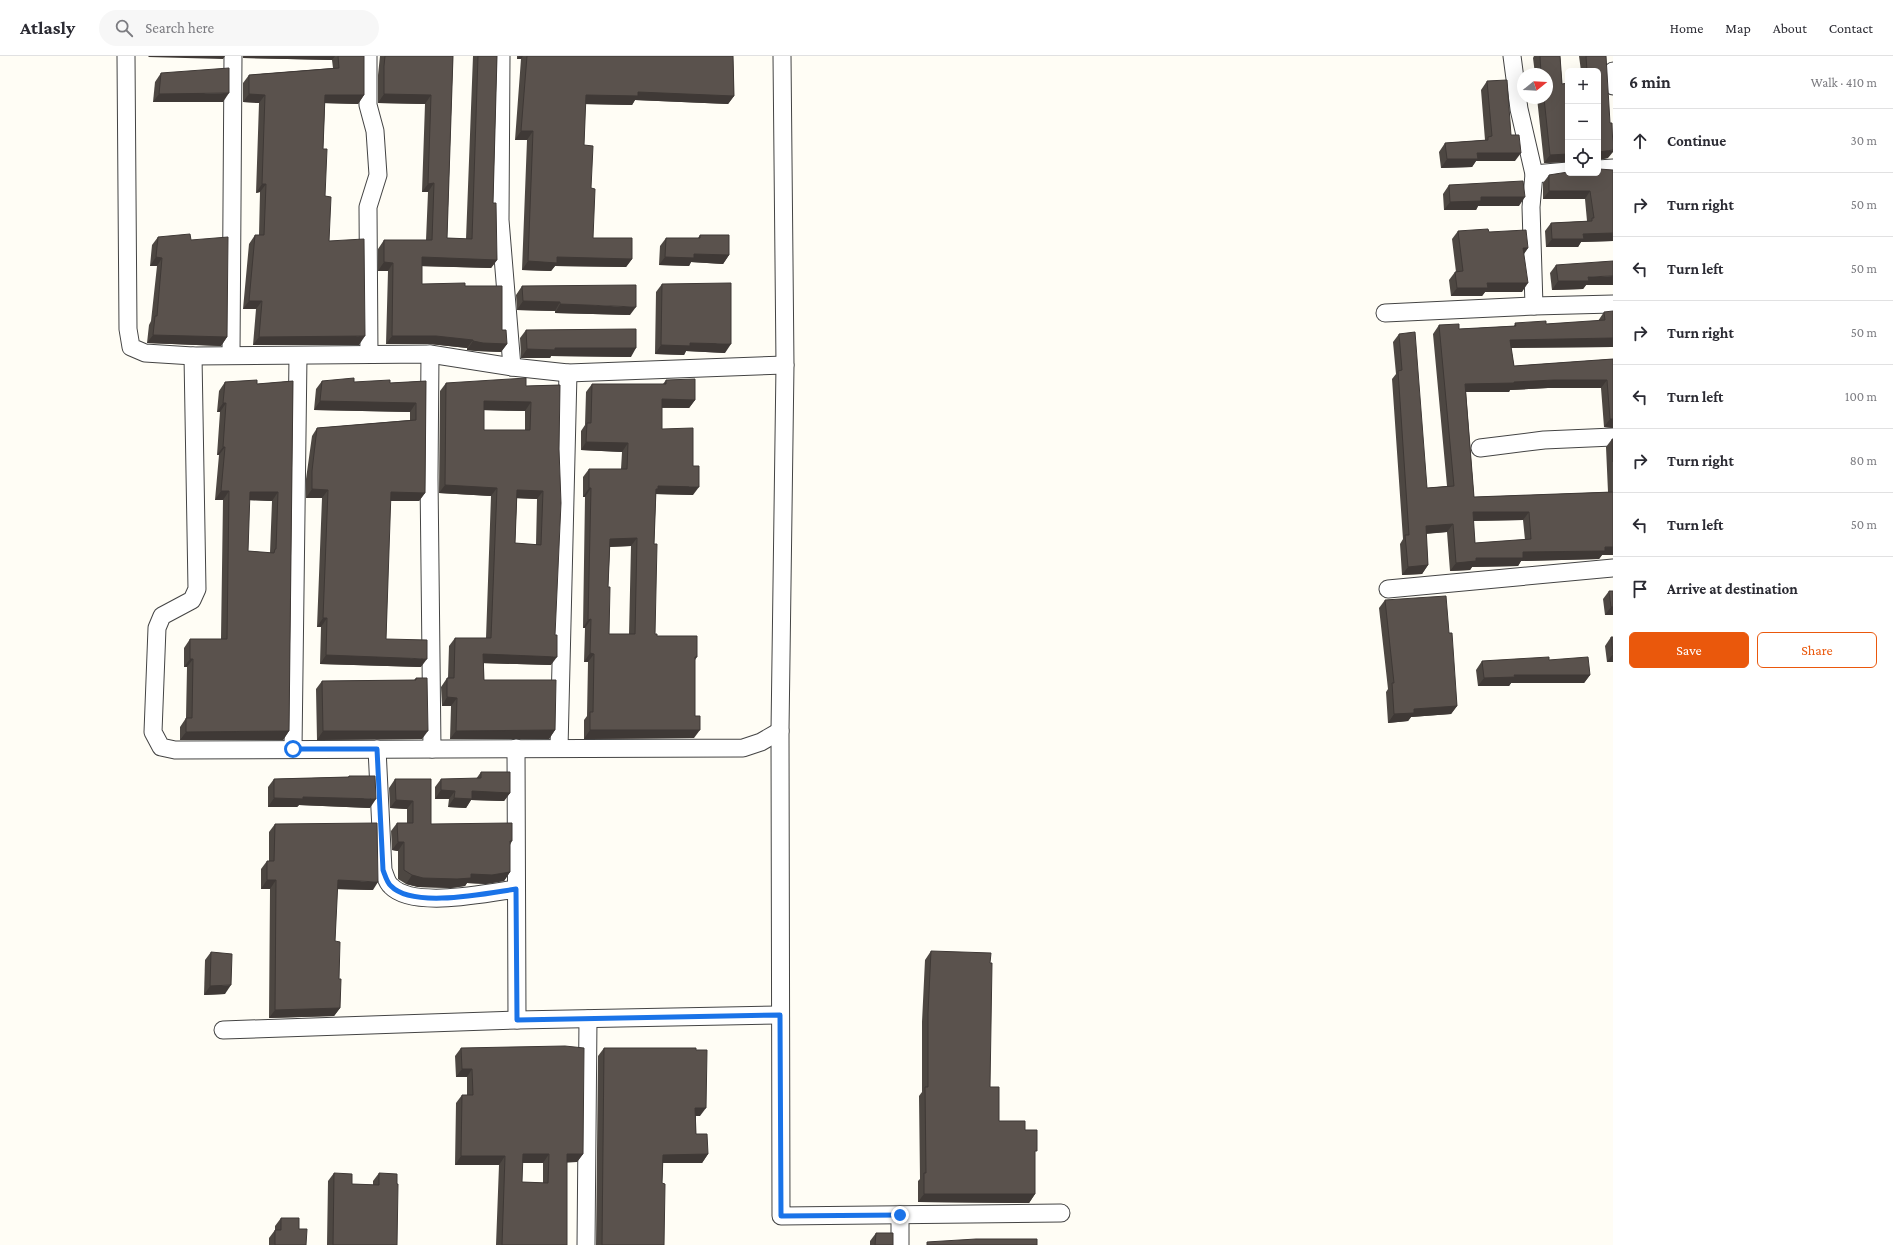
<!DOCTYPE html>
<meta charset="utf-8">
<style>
:root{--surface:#fff;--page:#f7f7f7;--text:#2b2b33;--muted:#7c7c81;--line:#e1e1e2;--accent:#ea580c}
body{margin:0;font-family:"Crimson Pro",serif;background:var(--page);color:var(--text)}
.controls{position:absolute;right:12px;top:12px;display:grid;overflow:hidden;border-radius:6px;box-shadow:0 4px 16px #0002}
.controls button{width:36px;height:36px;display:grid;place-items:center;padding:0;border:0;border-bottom:1px solid var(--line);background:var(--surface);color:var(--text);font:20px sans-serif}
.compass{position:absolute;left:1517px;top:12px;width:36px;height:36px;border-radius:50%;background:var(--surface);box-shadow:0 4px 16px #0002;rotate:72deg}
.stop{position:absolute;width:12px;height:12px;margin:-9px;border:3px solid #1a73e8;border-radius:50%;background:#fff}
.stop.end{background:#1a73e8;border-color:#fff;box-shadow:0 1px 4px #0008}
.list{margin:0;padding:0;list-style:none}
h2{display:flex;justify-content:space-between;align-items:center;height:52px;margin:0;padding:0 16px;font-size:17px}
h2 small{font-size:13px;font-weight:400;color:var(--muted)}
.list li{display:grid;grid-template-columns:26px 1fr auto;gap:12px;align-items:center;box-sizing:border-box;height:64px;padding:0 16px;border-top:1px solid var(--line)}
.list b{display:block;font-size:15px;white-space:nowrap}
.list em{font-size:13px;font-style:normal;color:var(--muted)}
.actions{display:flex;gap:8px;padding:12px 16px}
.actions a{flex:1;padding:9px 0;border:1px solid var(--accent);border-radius:6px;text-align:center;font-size:14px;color:var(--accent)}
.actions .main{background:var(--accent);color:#fff}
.icon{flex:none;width:22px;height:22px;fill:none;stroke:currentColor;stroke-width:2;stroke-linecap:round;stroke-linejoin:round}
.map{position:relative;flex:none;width:1613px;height:1189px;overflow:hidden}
header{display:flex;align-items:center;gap:24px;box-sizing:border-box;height:56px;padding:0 20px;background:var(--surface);border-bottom:1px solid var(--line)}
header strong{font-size:19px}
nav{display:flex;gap:22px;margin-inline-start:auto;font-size:14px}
.search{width:280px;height:36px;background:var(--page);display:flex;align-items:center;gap:10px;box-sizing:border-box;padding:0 14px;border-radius:22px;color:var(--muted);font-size:15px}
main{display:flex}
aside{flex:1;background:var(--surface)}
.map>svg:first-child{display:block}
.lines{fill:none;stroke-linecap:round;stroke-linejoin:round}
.street-casing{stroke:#444;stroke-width:19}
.street{stroke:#fff;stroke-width:17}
.wall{fill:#4d4742;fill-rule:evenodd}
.shaded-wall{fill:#3f3936}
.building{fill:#5a524d;stroke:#3f3936;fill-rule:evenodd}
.route{stroke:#1a73e8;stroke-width:5}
</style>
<header>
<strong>Atlasly</strong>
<div class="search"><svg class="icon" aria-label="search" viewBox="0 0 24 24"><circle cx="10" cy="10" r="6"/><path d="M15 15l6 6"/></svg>Search here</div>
<nav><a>Home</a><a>Map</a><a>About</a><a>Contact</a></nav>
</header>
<main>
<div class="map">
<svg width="1613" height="1189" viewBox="0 0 1613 1189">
<rect width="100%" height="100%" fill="#fffdf5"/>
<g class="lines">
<defs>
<g id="street">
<path d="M126,0L128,273L131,291L145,297L193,300L430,298L512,311L568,317L785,309"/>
<path d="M368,0V49L375,75L378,119L368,151L369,298"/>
<path d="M501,0L500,164L512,311"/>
<path d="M782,0L785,309L780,675L781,1160L1061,1157"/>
<path d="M1512,0L1519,53L1534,118L1531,151L1534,250"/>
<path d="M1613,15V30"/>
<path d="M1598,113L1613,112"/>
<path d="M1534,118L1568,115"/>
<path d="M1385,257L1534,250L1613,248"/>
<path d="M430,298L429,421L432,693"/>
<path d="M231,299L233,0"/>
<path d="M193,300L197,533L192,544L162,560L157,572L153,676L161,691L175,694L743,692L761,686L780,675"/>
<path d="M1480,392L1544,384L1613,381"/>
<path d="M1388,533L1613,512"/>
<path d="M516,692L517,964"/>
<path d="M559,692L568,317"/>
<path d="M293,693L298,300"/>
<path d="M377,693L383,814C385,819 387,827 391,830C413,853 488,837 516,833"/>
<path d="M223,974L517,964L779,959"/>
<path d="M900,1159V1189"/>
<path d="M586,1189L588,963"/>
</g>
</defs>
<use href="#street" class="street-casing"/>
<use href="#street" class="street"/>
</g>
<g class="wall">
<path d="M243,0H364V39L358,48L325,47L323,93L325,140L329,185L359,289H253L256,253H243L249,188L255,179H259L260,136L256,137L259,47L243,46V27L249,19L333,12L332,4L243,2Z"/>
<path d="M380,0H453L447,182L466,183L473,0H497L493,147L497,204L491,212L422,210V228L465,230L502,274L507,288L501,296L477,295L467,294V292L430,288H386L388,215H378V193L384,184H426L428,136H422L425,48L378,47V19Z"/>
<path d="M517,0H733L734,40L728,48L635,44L632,49L585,48L584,89L591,132L593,182L632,203L626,211L555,210L551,215L522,214L527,84H515L521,3H517Z"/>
<path d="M1534,0H1560L1562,28L1568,27V106L1544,107L1537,42H1547V18H1535L1533,2Z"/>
<path d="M1579,0H1606L1608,102L1598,104V15H1581Z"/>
<path d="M161,17L223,46H153L155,26Z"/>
<path d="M1487,25L1511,79L1515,105H1476L1472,111L1441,112L1439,96L1445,87L1485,84L1481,34Z"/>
<path d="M1598,117L1613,185L1581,186L1578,191H1546L1545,175L1551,167L1587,165L1585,143H1543V127L1549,119Z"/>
<path d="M1449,129L1519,150H1478L1476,154H1444L1443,138Z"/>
<path d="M1458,175L1489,176L1528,192L1524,198L1522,236H1485L1482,240H1451L1449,224L1455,216H1456L1452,183Z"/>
<path d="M700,179L729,199L723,208L691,206L689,210L659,209L660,190L666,182H698Z"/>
<path d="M158,181L191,184L227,281L221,290L147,287L149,269L151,265L157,210H150L152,189Z"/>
<path d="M1556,209L1586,229L1583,233L1552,234L1550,217Z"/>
<path d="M662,228L725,297L686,295L684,299L655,298L656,236Z"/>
<path d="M522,230L630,259L555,257V255L517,254L516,239Z"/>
<path d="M1604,256L1613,291L1511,292L1514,310L1613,303V372L1604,371L1601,332H1548L1510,334L1509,336H1466L1474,441L1608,436L1606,391L1612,383H1613V499H1602L1599,503L1521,505L1518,510L1472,511L1470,514L1450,515L1447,476L1426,478L1428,509L1422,518L1402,519L1400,488L1403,483L1392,323L1396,318L1393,286L1399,278L1427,432L1447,430L1433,278L1439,269L1459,273L1514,270L1515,267L1546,268L1598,265ZM1523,464L1525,484L1475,487L1473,465Z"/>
<path d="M526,274L631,301L551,300L550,302H521L520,282Z"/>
<path d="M666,324L695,344L689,352H662V373L693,439L656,438L654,488L655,578L657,580L697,601L695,604L694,682L584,683V664L587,660L588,606H584L585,572H583L585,441H583V421L589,413H621L622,396L581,394V375L585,369L586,336L592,328H663ZM631,490L629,578H609L608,531L610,491Z"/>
<path d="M293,325L289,675L283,684H180V671L186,662L187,611H184V592L190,583H221L223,444H215L219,399H217L220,356H217L219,335L225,326L257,328ZM249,444L272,445L270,497L248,495Z"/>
<path d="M322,325L354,326L390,327L426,325L425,437L419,445H390L386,583L421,611L320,608L321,571H317L322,442H306V423L312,380L317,372L410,364V356L314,354L316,333Z"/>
<path d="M446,327L526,330L560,329L551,609L484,607V624L555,674L549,683H450L451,650H442L441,631L447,622H448L449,590L455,582H486L491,440L439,437L440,335ZM484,354L525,355V374H484ZM517,442L537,443L536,489L515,487Z"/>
<path d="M1609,535L1613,559H1605L1603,543Z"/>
<path d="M1385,544L1449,577L1457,650L1451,658L1411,661L1408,665L1388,667L1386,636L1388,633L1379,552Z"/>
<path d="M1611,581H1613V606H1607L1605,590Z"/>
<path d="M1549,604L1590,619L1584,627H1511L1509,630H1478L1476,614L1482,605Z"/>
<path d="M416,622L422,683L317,684L316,633L322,625L414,624Z"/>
<path d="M481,716L510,737L504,745L471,744L466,752L448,751L449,743H435V731L441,723H476Z"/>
<path d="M349,720L370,752L299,749L297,751H268V731L274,723L348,721Z"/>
<path d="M395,723H431V768L512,785L510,789V816L504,825L486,828L467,827L465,830L451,832L418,831L406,828L398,823V795L392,794L391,775L397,767H407V753L390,752L389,732Z"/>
<path d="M275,768L373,834L337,833L335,885L339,923L340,952L334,960L269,962L270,833H261V813L267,805H269V776Z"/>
<path d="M931,895L990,1031L999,1065L1025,1074L1035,1098V1138L1029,1147L918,1146V1125L920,1123L919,1040L922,1036V966L925,904Z"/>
<path d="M211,896L225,938L204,939L205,904Z"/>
<path d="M461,992L583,1098L577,1106H567V1189H496L499,1109H455L456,1047L462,1039H467V1021H456L455,1000ZM522,1107H543V1127L522,1126Z"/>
<path d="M604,992L700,1060H696V1078L708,1098L702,1107H663L662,1127L664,1189H596L598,1000Z"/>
<path d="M334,1117L352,1128L373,1129V1125L379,1117L397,1189H327L328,1125Z"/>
<path d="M281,1162L299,1173L306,1189H269V1182L275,1174V1170Z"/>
<path d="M876,1177L893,1189H870V1185Z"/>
</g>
<g class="shaded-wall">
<path d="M149,0H225L223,3L148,1Z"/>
<path d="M244,0H335L332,4L243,2Z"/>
<path d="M519,0H523L521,3H517Z"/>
<path d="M638,36L734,40L728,48L635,44L632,49L580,48L586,39Z"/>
<path d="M229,37L223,46H153L159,38Z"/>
<path d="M249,38L265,39L259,47L243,46Z"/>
<path d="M384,38L431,39L425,48L378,47Z"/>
<path d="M325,39H364L358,48L319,47Z"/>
<path d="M521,75H533L527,84H515Z"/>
<path d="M1613,94V96L1608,102L1598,104V97L1599,96Z"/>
<path d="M1477,97H1521L1515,105H1476L1472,111L1441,112L1447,103Z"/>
<path d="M1568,98V106L1544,107L1550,99Z"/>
<path d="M434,127L428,136H422L428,128Z"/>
<path d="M262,128H266L260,136L256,137Z"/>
<path d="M1549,135H1590L1585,143H1543Z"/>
<path d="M1481,141H1525L1519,150H1478L1476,154H1444L1450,146Z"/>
<path d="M1613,177V185L1581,186L1578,191H1546L1552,183L1583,178Z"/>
<path d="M1523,192H1528L1522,200Z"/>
<path d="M694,198L729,199L723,208L691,206L689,210L659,209L665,201Z"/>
<path d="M156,201L162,202L157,210H150Z"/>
<path d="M422,201L497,204L491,212L416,210Z"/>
<path d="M557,201L632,203L626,211L555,210L551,215L522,214L528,205Z"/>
<path d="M384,206L393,207L388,215H378Z"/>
<path d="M1613,220V229H1586L1583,233L1552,234L1558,225L1588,221Z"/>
<path d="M1487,227H1528L1522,236H1485L1482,240H1451L1457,232Z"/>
<path d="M249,245H262L256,253H243Z"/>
<path d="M523,245L560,246L555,255L517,254Z"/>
<path d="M560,248L636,251L630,259L555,257Z"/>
<path d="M153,279L227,281L221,290L147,287Z"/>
<path d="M365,280L359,289H253L259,281Z"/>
<path d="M392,280H436L473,284L467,292L430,288H386Z"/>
<path d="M1613,282V291L1504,292L1510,284Z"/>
<path d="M473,285L507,288L501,296L477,295L467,294Z"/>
<path d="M690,287L731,288L725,297L686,295L684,299L655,298L661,289Z"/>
<path d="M555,292H636L631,301L551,300L550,302H521L527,293Z"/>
<path d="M1554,324H1607L1601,332H1548L1510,334L1509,336H1459L1465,328Z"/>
<path d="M662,343L695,344L689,352L656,351Z"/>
<path d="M320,345L416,347L410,356L314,354Z"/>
<path d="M484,345L531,346L525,355L478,354Z"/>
<path d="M223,347H226L220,356H217Z"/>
<path d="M1610,363H1613V372L1604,371Z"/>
<path d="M586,386L628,387L622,396L581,394Z"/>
<path d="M223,391H225L219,399H217Z"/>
<path d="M445,429L497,432L491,440L439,437Z"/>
<path d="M658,430L699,431L693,439L654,438Z"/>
<path d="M589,432H591L585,441H583Z"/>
<path d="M312,433L328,434L322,442H306Z"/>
<path d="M517,434L543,435L537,443L511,442Z"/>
<path d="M221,435H229L223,444H215Z"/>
<path d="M250,436H278L272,445L244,444Z"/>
<path d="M391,436L425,437L419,445H385Z"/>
<path d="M1473,456H1529L1523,464L1467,465Z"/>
<path d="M1453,468L1447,476L1420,478L1426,470Z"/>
<path d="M637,482L631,490L604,491L610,483Z"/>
<path d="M1613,491V499H1602L1599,503L1521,505L1518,510L1472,511L1470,514L1450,515L1456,507L1476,502L1523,496Z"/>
<path d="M1428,509L1422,518L1402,519L1408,511Z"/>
<path d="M1611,551H1613V559H1605Z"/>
<path d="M323,562H327L321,571H317Z"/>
<path d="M591,563L585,572H583L588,564Z"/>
<path d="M590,597L594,598L588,606H584Z"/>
<path d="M483,598L557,601L551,609L478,607Z"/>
<path d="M1613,598V606H1607Z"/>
<path d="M326,599L427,603L421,611L320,608Z"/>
<path d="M190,603H193L187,611H184Z"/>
<path d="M1514,619H1590L1584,627H1511L1509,630H1478L1484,622Z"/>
<path d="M447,641L457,642L451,650H442Z"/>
<path d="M1457,650L1451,658L1411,661L1408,665L1388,667L1394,658L1414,653Z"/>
<path d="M555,674L549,683H450L456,675Z"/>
<path d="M590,674H700L694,682L584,683Z"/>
<path d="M289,675L283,684H180L186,676Z"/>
<path d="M323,675H428L422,683L317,684Z"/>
<path d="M441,734L455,735L449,743H435Z"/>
<path d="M472,735L510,737L504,745L471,744L466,752L448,751L454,742Z"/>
<path d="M303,741L376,743L370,752L299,749L297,751H268L274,742Z"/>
<path d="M396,744L413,745L407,753L390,752Z"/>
<path d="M398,786H404L398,795L392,794Z"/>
<path d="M510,816L504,825L486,828L467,827L465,830L451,832L418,831L406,828L412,819L471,818Z"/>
<path d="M267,824H276L270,833H261Z"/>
<path d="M338,824L378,826L373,834L332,833Z"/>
<path d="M231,929L225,938L204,939L210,930Z"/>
<path d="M340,952L334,960L269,962L275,954Z"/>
<path d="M462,1013H472L467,1021H456Z"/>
<path d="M695,1052H706L700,1060H689Z"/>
<path d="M523,1098H549L543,1107H517Z"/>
<path d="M567,1098H583L577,1106L561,1107Z"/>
<path d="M708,1098L702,1107H657L663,1099Z"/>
<path d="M461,1100H505L499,1109H455Z"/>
<path d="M924,1138H1035L1029,1147L918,1146Z"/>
</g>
<g class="building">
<path d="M338,0H364V39H325L323,93H327L325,140L331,141L329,185L364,183L365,280L259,281L262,245H249L255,179H264L266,128H262L265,39L249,38V19L339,12Z"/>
<path d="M385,0H453L447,182L472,183L478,0H497L493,147H496L497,204L422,201V228L465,227V230H502V274H506L507,288L483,287L473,285V284L436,280H392L393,207L384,206V184H432L434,127L428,128L431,39L384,38V10Z"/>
<path d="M527,0H733L734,40L638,36V40L586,39L584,89L593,90L591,132L595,133L593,182H632V203L557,201V207L528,205L533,75H521Z"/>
<path d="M1540,0H1560L1562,28L1568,27V98L1550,99L1544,42H1547V18H1541Z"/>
<path d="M1586,0H1606L1610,67H1612L1613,94L1599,96L1598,97V15H1587Z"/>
<path d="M229,12V37L159,38L161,17Z"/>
<path d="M1507,24L1511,79H1519L1521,97H1477L1478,103H1447L1445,87L1488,84V81L1492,80L1487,25Z"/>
<path d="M1598,112L1599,113L1613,114V177L1583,178L1584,183H1552L1551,167L1592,165V162H1594L1590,135H1549V119L1568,116V117H1598Z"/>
<path d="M1523,125L1525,141H1481V145L1450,146L1449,129Z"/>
<path d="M1488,173L1489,176L1526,174L1528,192H1523L1528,227H1487L1488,232H1457L1455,216L1463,215L1458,175Z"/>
<path d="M190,178L191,184L228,181L227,281L153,279L155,260H157L162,202L156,201L158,181Z"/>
<path d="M700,179H729V199L694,198V202L665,201L666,182H700Z"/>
<path d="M1613,205V220L1588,221L1589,225H1558L1556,209Z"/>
<path d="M731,227V288L690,287V290L661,289L662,228Z"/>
<path d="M636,229V251L560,248V246L523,245L522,230Z"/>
<path d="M1613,255V282L1510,284L1514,310L1613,303V363H1610L1607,324H1554L1514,326V327L1465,328L1474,441L1613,436V491H1605V495L1523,496V502H1476V505L1456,507L1453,468L1426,470L1428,509L1408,511L1405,479H1409L1398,315L1402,314L1399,278L1415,276L1427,432L1454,430L1439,269L1459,268V273L1516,270L1515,267L1546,265V268L1605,264L1604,256ZM1473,456H1529L1531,483L1475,487Z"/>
<path d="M636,273V292H555V294L527,293L526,274Z"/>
<path d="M354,322V326L390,324V327L426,325L425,437L391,436L386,583L427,584V603L326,599L327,562H323L328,434L312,433V415L317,372L416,364V347L320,345L322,325Z"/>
<path d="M526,322V330L560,329L559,393L561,447L555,579H557V601L483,598L484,624H556L555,674L456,675L457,642L447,641V622H454L455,582H491L497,432L445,429L446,327ZM484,345L531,346L530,374H484ZM517,434L543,435L541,489L515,487Z"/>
<path d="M695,323V344L662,343V373L693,372V410H699V431L658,430V433H656L654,488H657L655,578H657V580H697V601H695V660H700V674H590V656H593L594,598L590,597L591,563L588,564L591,432H589V413H627L628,387L586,386L587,367H591L592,328H666V324ZM637,482L635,578H609L610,531H608L610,483Z"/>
<path d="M257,324V328L293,325L289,675L186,676V662H192L193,603H190V583H227L229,435H221L225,391H223L226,347H223L225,326ZM250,436H278L276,493H275L274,497L248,495Z"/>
<path d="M1612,383H1613V406Z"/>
<path d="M1609,535H1613V551H1611Z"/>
<path d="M1446,540L1449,577H1452L1457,650L1414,653V657L1394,658L1392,627H1394L1385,544Z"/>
<path d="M1611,581H1613V598Z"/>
<path d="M1549,601V604L1588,601L1590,619H1514L1515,621L1484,622L1482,605Z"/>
<path d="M416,622H427L428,675H323L322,625L416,624Z"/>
<path d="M481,716H510V737L472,735V743L454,742L455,735L441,734V723L481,722Z"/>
<path d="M349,720H375L376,743L303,741V743L274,742V723L349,721Z"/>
<path d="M395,723H431V768L512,767V785H510V816L492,819L471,818V822L457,823L423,822L412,819L404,814V786H398L397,767H413V745L396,744Z"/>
<path d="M377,767L378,826L338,824L335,885L340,886L339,923H341L340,952L275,954L276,824H267V805H274L275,768Z"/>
<path d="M931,895L991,897L990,907H992L990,1031H999V1065H1025V1074H1037V1095H1035V1138H924V1117H926L925,1031H928V957Z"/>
<path d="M211,896L232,898L231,929L210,930Z"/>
<path d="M565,990L584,992L583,1098H567V1189H502L505,1100H461L462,1039H473L472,1013H462L461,992ZM523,1098H549L548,1127L522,1126Z"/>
<path d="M604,992H696V994H707L706,1052H695L696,1078H707L708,1098L663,1099L662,1127L665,1128L664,1189H602Z"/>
<path d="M334,1117L352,1118V1128L379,1129V1117L397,1118V1128H398L397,1189H333Z"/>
<path d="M281,1162H299V1173H307L306,1189H275V1174H281Z"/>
<path d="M876,1177H893V1189H875Z"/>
<path d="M976,1183H1037V1189H927V1186Z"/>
</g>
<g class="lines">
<path class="route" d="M293,693H377L383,814C385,819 387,827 391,830C413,853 488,837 516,833L517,964L780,959L781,1160L900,1159"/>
</g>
</svg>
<div class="controls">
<button>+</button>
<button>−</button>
<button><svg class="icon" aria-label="locate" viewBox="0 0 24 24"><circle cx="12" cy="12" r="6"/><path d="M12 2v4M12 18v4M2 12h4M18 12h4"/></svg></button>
</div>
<svg class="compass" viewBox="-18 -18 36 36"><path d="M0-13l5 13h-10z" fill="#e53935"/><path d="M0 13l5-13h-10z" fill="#7c7c81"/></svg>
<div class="stop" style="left:293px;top:693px"></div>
<div class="stop end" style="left:900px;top:1159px"></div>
</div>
<aside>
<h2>6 min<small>Walk · 410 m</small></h2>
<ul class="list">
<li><svg class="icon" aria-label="ahead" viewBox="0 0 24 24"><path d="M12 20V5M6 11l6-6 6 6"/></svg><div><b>Continue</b></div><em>30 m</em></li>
<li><svg class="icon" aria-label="right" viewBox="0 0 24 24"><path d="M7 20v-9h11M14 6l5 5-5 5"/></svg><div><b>Turn right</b></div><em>50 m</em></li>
<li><svg class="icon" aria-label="left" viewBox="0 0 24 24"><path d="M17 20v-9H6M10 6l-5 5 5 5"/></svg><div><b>Turn left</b></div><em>50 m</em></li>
<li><svg class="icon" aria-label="right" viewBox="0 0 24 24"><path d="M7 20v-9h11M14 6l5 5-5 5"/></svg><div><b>Turn right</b></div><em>50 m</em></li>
<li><svg class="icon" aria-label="left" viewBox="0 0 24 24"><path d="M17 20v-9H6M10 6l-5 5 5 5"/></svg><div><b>Turn left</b></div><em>100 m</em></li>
<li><svg class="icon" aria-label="right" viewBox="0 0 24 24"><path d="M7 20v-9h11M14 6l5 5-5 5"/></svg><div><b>Turn right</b></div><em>80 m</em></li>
<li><svg class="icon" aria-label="left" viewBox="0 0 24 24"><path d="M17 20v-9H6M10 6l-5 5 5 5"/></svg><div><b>Turn left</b></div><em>50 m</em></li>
<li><svg class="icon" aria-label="arrive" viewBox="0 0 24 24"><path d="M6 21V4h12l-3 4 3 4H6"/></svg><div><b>Arrive at destination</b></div></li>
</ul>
<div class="actions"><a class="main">Save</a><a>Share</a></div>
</aside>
</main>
